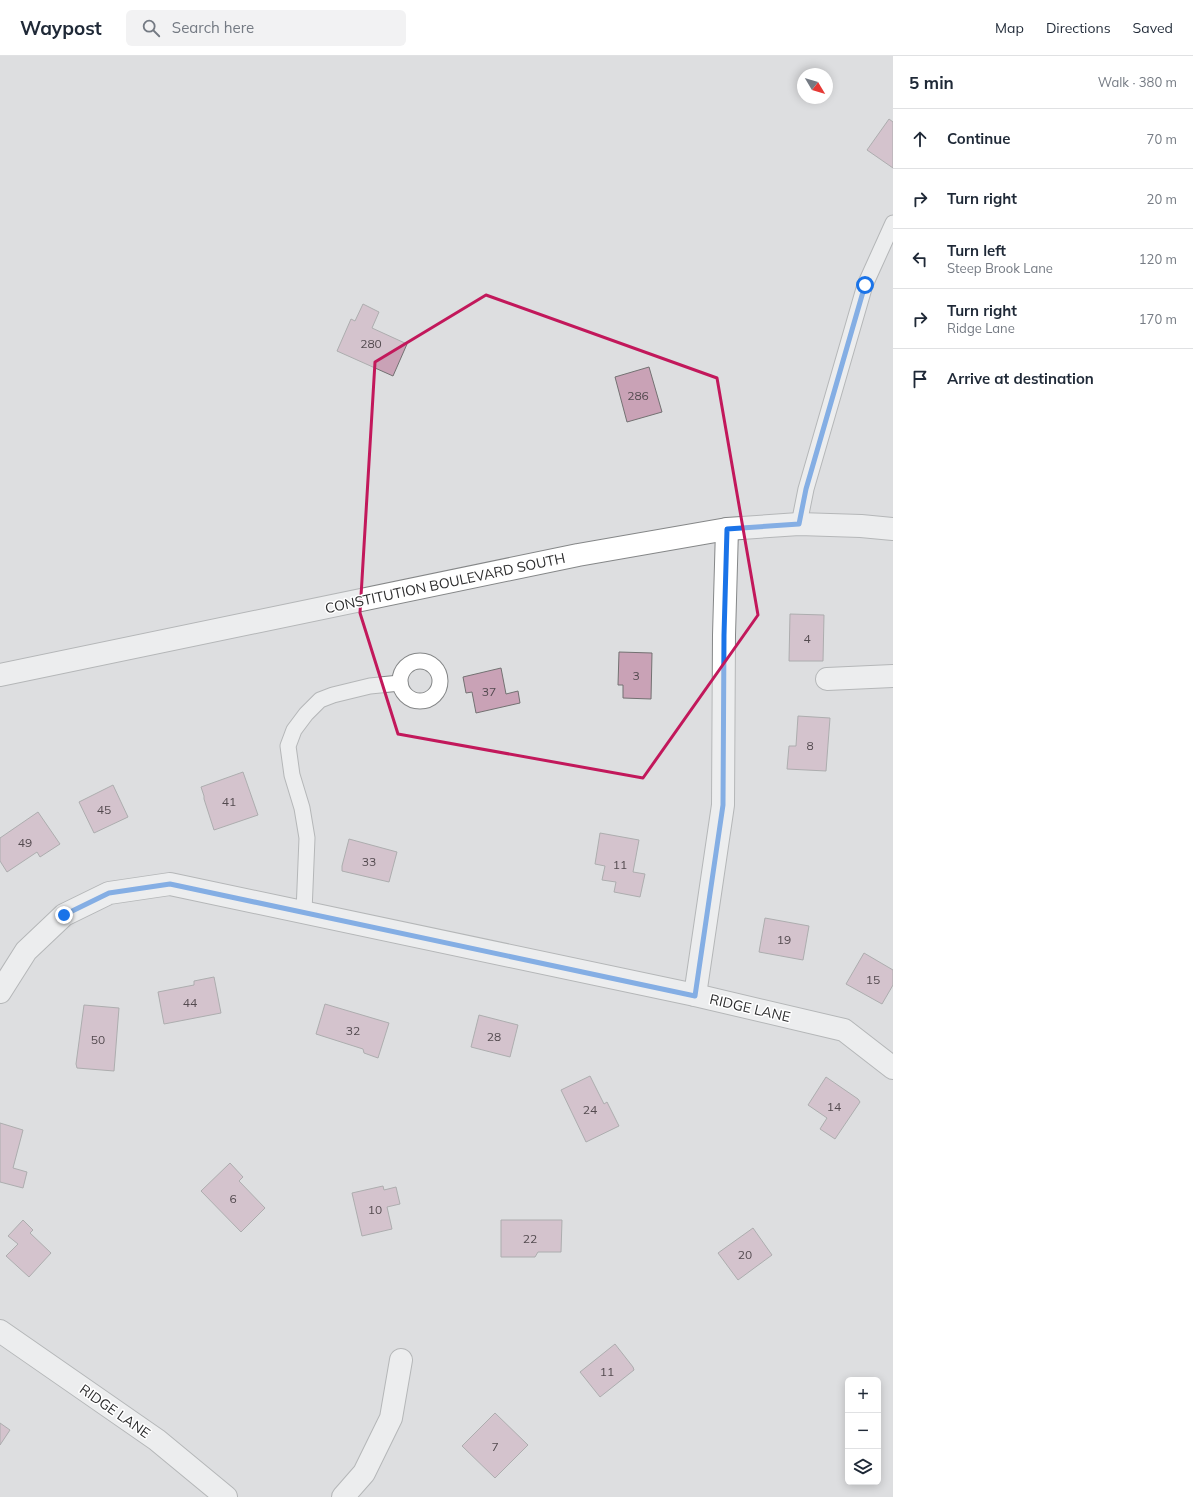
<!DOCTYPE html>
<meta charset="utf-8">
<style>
:root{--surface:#fff;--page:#f2f2f3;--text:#1f2937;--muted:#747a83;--line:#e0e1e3}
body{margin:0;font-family:Mulish,sans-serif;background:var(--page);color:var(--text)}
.controls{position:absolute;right:12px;bottom:12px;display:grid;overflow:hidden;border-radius:6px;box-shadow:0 2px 10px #0003}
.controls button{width:36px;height:36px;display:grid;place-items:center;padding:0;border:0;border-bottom:1px solid var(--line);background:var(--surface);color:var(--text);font:20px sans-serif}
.compass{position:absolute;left:797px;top:12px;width:36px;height:36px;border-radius:50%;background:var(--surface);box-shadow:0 2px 10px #0003;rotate:128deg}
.stop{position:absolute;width:12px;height:12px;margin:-9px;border:3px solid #1a73e8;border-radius:50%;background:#fff}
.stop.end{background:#1a73e8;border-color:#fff;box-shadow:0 1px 4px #0008}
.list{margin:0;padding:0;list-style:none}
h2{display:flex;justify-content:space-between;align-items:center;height:52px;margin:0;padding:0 16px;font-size:17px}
h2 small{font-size:13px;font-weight:400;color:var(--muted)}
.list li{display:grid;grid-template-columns:26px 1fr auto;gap:12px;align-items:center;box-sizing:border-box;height:60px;padding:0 16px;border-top:1px solid var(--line)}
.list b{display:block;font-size:15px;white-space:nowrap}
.list p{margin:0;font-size:13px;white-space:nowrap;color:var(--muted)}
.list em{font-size:13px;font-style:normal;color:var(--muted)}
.icon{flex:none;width:22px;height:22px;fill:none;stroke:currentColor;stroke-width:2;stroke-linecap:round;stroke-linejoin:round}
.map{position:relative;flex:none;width:893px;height:1441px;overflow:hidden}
header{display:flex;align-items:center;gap:24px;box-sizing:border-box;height:56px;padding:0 20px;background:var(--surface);border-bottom:1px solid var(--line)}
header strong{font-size:19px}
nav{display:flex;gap:22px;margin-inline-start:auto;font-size:14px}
.search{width:280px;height:36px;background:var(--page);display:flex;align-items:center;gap:10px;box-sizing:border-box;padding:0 14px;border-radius:6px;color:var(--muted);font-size:15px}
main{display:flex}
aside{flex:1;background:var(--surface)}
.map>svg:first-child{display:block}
.building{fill:#c9a2b6;stroke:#737172}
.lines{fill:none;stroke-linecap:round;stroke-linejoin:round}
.lane-casing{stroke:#858788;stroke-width:17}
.street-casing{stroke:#858788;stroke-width:24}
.secondary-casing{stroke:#858788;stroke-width:24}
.lane{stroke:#fff;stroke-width:15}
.street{stroke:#fff;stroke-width:22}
.secondary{stroke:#fff;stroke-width:22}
.route{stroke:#1a73e8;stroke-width:5}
.marked{fill:none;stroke:#c2185b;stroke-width:3;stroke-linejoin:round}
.labels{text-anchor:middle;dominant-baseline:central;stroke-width:3;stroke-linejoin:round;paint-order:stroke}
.number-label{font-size:12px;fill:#534a4f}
.street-label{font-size:14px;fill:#2c2c2d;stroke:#fff}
</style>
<header>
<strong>Waypost</strong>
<div class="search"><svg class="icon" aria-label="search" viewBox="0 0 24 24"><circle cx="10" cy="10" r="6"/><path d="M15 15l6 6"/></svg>Search here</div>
<nav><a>Map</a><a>Directions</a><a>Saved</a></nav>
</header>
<main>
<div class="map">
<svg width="893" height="1441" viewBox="0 0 893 1441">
<rect width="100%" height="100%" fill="#dddee0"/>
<g class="building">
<path d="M889,63L893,66V112L867,94Z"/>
<path d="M363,248L379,256L372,272L407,288L393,320L337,295L351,263L355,265Z"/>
<path d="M649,311L662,356L627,366L615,321Z"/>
<path d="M790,558L824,559L823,605H789Z"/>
<path d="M619,596L652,597L651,643L623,642V629H618Z"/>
<path d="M501,612L506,638L518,635L520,647L476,657L472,636L466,637L463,621Z"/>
<path d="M798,660L830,662L826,715L787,713L789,690H796Z"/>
<path d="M243,716L258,759L214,774L204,743V740L201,731Z"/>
<path d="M113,729L128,761L94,777L79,746Z"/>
<path d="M38,756L60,788L40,801L37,796L7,816L0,805V782Z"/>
<path d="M600,777L639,784L633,816L645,818L640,841L614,836L616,826L602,824L605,810L595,808Z"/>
<path d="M349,783L397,796L389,826L342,815V810Z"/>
<path d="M765,862L809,870L803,904L759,896Z"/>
<path d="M864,897L893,914V929L882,948L846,928Z"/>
<path d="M214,921L221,957L164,968L158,936L194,929V925Z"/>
<path d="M325,948L389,967L378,1002L364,997L363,993L316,978Z"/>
<path d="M84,949L119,952L114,1015L77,1012L76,1008Z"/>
<path d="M479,959L518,969L510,1001L471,991Z"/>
<path d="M590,1020L604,1048L607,1046L619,1070L586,1086L561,1034Z"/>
<path d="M826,1021L858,1043L860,1046L835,1083L820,1073L827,1062L808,1049Z"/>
<path d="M0,1067L23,1074L13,1112L27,1116L23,1132L0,1126Z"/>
<path d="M230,1107L243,1121L239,1125L265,1152L241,1176L201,1135Z"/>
<path d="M383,1130L384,1134L396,1131L400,1148L387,1151L392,1173L362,1180L352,1137Z"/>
<path d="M23,1164L33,1174L30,1177L51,1197L29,1221L6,1200L18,1188L8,1180Z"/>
<path d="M501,1164H562L561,1196H538L535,1201H501Z"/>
<path d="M753,1172L772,1199L738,1224L718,1197Z"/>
<path d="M615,1288L633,1311L634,1314L600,1341L580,1316Z"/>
<path d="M495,1357L528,1389L495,1422L462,1390Z"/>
<path d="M0,1367L10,1374L0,1389Z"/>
</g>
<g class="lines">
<defs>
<g id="lane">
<path d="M799,468L806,433L865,229L893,167"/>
<circle cx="420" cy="625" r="20"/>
<path d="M304,856L307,782L302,752L292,719L288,690L294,674L306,658L320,644L333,639L370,630L400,627"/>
</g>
<g id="street">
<path d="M827,623L893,620"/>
<path d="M0,936L26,895L64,859L109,837L170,828L695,939L844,974L893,1012"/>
<path d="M695,939L723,749L724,579L727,473"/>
<path d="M0,1275L157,1384L226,1441"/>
<path d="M343,1441L364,1417L391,1362L401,1304"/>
</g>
<path id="secondary" d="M0,619L578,499L727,473L799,468L861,470L893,473"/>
</defs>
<use href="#lane" class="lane-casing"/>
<use href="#street" class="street-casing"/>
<use href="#secondary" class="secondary-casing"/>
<use href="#lane" class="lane"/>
<use href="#street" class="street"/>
<use href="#secondary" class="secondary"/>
</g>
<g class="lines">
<path class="route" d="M64,859L109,837L170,828L695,940L723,749L724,579L727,473L799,468L806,433L865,229"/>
</g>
<path d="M0 0H893V1441H0ZM486,239L717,322L758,559L643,722L398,678L360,557L375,306Z" fill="#dddee0" fill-opacity=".55" fill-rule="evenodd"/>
<path class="marked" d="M486,239L717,322L758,559L643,722L398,678L360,557L375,306Z"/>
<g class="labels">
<g class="number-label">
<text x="371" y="287">280</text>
<text x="638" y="339">286</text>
<text x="807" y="582">4</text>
<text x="636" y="619">3</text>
<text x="489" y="635">37</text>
<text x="810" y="689">8</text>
<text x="229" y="745">41</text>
<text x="104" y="753">45</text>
<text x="25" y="786">49</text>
<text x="369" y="805">33</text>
<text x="620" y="808">11</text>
<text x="784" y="883">19</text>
<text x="873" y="923">15</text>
<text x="190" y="946">44</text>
<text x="353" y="974">32</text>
<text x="494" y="980">28</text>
<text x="98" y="983">50</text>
<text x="834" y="1050">14</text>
<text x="590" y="1053">24</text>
<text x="233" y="1142">6</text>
<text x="375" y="1153">10</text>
<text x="530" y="1182">22</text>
<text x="745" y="1198">20</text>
<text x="607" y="1315">11</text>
<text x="495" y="1390">7</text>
</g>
<g class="street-label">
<text transform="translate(445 527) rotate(-12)">CONSTITUTION BOULEVARD SOUTH</text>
<text transform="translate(750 952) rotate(13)">RIDGE LANE</text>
<text transform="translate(115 1355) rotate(35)">RIDGE LANE</text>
</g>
</g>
</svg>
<div class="controls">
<button>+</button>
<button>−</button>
<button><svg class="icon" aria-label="layers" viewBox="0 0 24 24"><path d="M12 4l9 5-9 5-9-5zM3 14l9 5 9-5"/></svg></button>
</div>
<svg class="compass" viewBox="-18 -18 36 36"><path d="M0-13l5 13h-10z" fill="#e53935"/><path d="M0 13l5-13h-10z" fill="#747a83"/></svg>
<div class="stop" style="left:865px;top:229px"></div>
<div class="stop end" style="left:64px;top:859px"></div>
</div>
<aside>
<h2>5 min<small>Walk · 380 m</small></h2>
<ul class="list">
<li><svg class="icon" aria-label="ahead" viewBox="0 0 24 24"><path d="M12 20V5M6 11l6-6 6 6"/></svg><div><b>Continue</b></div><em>70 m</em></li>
<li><svg class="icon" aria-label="right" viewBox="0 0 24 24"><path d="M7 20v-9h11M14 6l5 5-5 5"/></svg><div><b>Turn right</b></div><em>20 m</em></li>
<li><svg class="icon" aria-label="left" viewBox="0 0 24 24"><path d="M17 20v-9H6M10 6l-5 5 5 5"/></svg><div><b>Turn left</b><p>Steep Brook Lane</p></div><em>120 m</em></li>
<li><svg class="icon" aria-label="right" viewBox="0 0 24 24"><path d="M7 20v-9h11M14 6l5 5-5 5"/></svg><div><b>Turn right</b><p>Ridge Lane</p></div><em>170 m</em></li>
<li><svg class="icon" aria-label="arrive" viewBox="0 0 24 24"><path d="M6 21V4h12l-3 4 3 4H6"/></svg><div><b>Arrive at destination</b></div></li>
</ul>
</aside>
</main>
